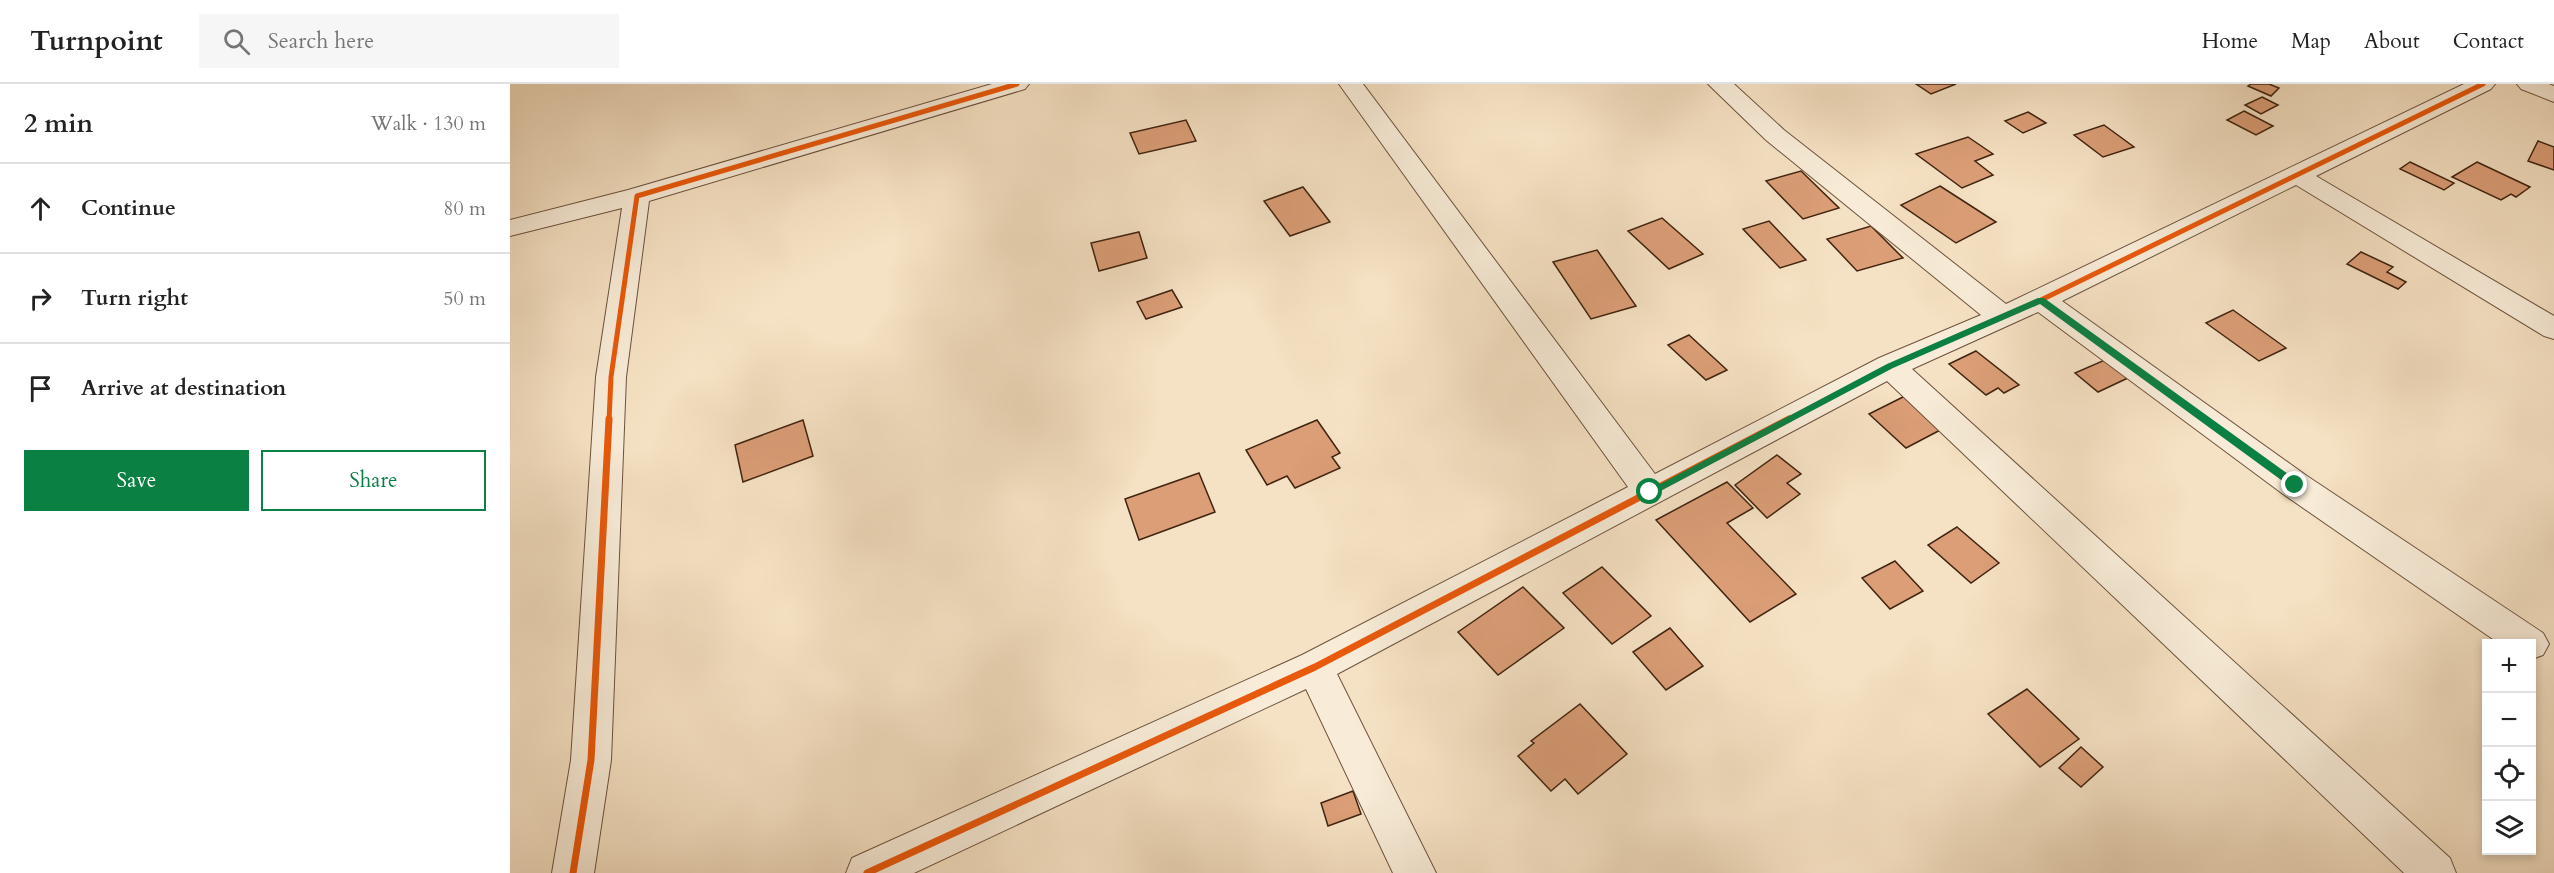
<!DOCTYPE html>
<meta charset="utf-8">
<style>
:root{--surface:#fff;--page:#f6f6f6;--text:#222;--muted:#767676;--line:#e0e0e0;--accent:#0b8043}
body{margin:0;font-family:Cardo,serif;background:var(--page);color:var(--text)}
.controls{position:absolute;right:18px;bottom:18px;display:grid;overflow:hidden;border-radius:0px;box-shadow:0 3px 9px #0003}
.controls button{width:54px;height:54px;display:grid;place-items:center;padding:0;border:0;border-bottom:2px solid var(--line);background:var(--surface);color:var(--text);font:30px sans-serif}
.stop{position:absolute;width:18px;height:18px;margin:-14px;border:4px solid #0b8043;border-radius:50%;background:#fff}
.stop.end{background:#0b8043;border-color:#fff;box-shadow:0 2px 6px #0008}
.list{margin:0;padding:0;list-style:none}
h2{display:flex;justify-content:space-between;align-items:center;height:78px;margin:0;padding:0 24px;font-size:26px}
h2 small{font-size:20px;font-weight:400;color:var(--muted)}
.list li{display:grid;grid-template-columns:39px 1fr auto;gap:18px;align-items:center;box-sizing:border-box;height:90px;padding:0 24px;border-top:2px solid var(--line)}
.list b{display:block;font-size:22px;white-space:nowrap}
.list em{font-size:20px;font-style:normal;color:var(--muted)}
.actions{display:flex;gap:12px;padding:18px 24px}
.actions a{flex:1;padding:14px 0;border:2px solid var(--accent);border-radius:0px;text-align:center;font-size:21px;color:var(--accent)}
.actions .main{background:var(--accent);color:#fff}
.icon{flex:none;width:33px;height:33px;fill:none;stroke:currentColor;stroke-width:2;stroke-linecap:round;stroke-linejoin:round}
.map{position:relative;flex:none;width:2044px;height:789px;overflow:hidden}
header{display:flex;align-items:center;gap:36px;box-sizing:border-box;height:84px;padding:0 30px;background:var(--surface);border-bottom:2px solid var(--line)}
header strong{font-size:28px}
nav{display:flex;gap:33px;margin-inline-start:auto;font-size:21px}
.search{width:420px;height:54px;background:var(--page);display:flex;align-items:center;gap:15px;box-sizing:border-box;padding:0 21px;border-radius:0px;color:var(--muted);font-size:22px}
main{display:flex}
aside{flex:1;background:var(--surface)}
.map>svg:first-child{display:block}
.building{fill:#db9e77;stroke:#402310;stroke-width:1.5}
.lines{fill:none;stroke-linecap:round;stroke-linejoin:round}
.minor-casing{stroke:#6d523d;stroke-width:2}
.minor{fill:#f8ecd8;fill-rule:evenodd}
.cycleway-far1-casing{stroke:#f8ecd8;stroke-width:8}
.cycleway-casing{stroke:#f8ecd8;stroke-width:10}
.cycleway-far1{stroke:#e8590c;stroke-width:5}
.cycleway{stroke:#e8590c;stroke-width:7}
.route{fill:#0b8043}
</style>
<header>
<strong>Turnpoint</strong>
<div class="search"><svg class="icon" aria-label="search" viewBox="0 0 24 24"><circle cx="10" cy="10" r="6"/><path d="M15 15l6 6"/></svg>Search here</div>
<nav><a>Home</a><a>Map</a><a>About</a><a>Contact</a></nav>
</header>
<main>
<aside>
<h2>2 min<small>Walk · 130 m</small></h2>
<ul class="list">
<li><svg class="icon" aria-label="ahead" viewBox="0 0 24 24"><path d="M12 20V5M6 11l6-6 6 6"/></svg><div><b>Continue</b></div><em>80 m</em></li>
<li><svg class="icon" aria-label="right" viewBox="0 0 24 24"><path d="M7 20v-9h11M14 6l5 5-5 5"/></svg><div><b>Turn right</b></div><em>50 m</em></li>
<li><svg class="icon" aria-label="arrive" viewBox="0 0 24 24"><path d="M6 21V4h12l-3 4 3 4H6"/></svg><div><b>Arrive at destination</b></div></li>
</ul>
<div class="actions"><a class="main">Save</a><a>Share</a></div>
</aside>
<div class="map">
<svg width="2044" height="789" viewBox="0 0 2044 789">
<rect width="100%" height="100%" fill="#f5e1c3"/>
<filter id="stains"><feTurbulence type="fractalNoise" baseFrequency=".00333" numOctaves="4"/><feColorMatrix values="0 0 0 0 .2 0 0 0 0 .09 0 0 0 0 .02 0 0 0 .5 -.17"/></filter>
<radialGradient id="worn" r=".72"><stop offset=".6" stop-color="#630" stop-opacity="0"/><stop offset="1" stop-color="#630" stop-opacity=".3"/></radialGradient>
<g class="building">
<path d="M1406,0H1446L1421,10Z"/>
<path d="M1741,0H1759L1769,4L1761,12L1738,2Z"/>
<path d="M1752,13L1768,21L1751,30L1735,21Z"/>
<path d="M1734,27L1763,42L1746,51L1717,36Z"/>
<path d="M1518,28L1536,39L1513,49L1495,37Z"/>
<path d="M676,36L686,57L629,70L620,49Z"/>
<path d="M1594,41L1624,63L1593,73L1564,51Z"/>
<path d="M1458,53L1483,70L1465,77L1483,91L1452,104L1406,70Z"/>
<path d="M2028,57L2044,63V86L2018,77Z"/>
<path d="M1900,78L1944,99L1934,106L1890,85Z"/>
<path d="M1967,78L2020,103L2006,113L2001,110L1991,116L1942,93Z"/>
<path d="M1291,87L1329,124L1293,135L1256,97Z"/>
<path d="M1430,102L1486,138L1446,159L1391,121Z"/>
<path d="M793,103L820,138L780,152L754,117Z"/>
<path d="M1152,134L1193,170L1159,185L1118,147Z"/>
<path d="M1259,137L1296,176L1270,184L1233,145Z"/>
<path d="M1361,142L1393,174L1347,187L1317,155Z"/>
<path d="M629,148L637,174L589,187L581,159Z"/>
<path d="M1087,166L1126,222L1081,235L1043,178Z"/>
<path d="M1851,168L1883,183L1877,188L1896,198L1888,205L1837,180Z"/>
<path d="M662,206L672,223L636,235L627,218Z"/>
<path d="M1723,226L1776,264L1749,277L1696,239Z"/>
<path d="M1179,251L1217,286L1196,296L1158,261Z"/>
<path d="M1466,267L1509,301L1494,309L1488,304L1476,311L1439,280Z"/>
<path d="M1597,275L1620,293L1588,308L1565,289Z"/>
<path d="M1399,310L1436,343L1396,364L1359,330Z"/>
<path d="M293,336L303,372L233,398L225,361Z"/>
<path d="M807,336L830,369L822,373L830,384L785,404L777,392L757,401L736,366Z"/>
<path d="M1267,371L1291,390L1277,399L1290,410L1257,434L1225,401Z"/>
<path d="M689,389L705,428L629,456L615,415Z"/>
<path d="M1217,398L1243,424L1217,439L1286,510L1240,538L1146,436Z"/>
<path d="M1447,443L1489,479L1461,499L1418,461Z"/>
<path d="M1385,477L1413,507L1380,525L1352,494Z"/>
<path d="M1092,483L1141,532L1102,560L1053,509Z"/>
<path d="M1013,503L1054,544L988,591L948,548Z"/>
<path d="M1160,544L1193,582L1156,606L1123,568Z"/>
<path d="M1517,605L1569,655L1530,683L1478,630Z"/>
<path d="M1070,620L1117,670L1068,710L1055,695L1041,707L1008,672L1024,659L1021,657Z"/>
<path d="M1571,663L1593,683L1571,703L1549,684Z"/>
<path d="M843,707L851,730L818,742L811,719Z"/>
</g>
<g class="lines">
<defs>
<g id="minor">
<path d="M482,0H519L515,5L139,117L116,293L101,676L84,789H42L61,676L86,293L112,124L0,152V136L118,106Z"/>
<path d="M829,0H853L1145,390L1369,274L1471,231L1256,56L1198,0H1224L1274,46L1496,220L1954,0H1985L1981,5L1806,92L2044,232V255L2034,252L1786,101L1552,217L1797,392L2033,549L2039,560L2033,571L2022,575V560H1990L1773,410L1528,228L1402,285L1940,774L1946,789H1894L1377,297L827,590L926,789H883L796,605L404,789H336L342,774L792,571L1118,403Z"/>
<path d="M2007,0H2039L2044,2V18L2011,5Z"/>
</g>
</defs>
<use href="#minor" class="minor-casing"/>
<use href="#minor" class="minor"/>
<defs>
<g id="cycleway-far1">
<path d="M99,337L101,293L127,112L507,0"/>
<path d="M1276,337L1380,282L1531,216L1973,0"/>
</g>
<g id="cycleway">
<path d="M63,789L81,676L99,335"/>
<path d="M357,789L805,583L1279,335"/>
</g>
</defs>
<use href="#cycleway-far1" class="cycleway-far1-casing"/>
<use href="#cycleway" class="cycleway-casing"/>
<use href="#cycleway-far1" class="cycleway-far1"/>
<use href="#cycleway" class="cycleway"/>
</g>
<path class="route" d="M1528,214H1534L1789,398V404H1782L1530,220L1383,284L1143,411L1140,412L1135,408L1377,280Z"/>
<rect width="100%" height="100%" filter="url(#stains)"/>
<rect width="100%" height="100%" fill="url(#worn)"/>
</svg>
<div class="controls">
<button>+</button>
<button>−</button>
<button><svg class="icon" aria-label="locate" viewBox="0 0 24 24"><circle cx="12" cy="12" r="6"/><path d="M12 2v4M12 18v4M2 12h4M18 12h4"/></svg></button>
<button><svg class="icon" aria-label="layers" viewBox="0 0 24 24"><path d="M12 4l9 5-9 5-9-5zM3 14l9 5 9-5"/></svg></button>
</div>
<div class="stop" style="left:1140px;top:408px"></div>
<div class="stop end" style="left:1785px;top:401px"></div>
</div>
</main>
